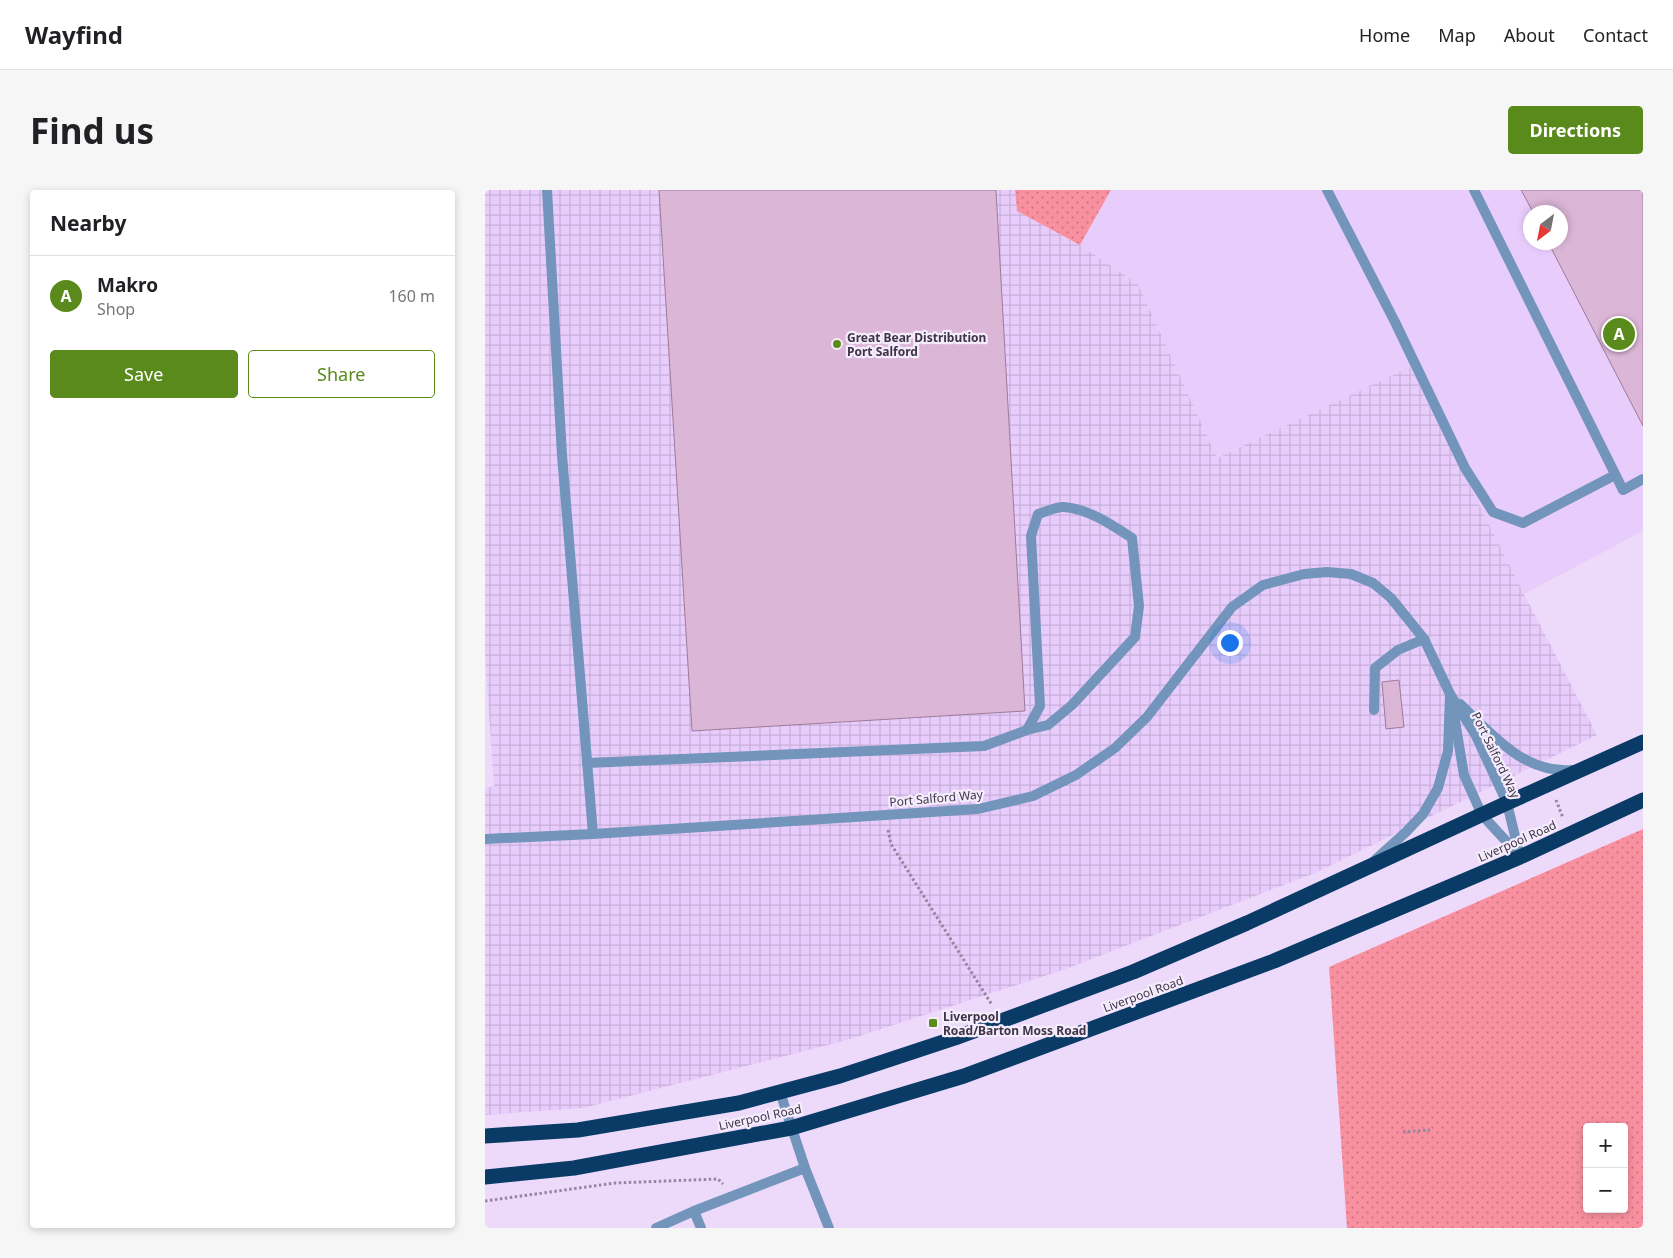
<!DOCTYPE html>
<meta charset="utf-8">
<style>
:root{--surface:#fff;--page:#f6f6f6;--text:#202124;--muted:#757577;--line:#e0e0e0;--accent:#5a891c}
body{margin:0;font-family:"Noto Sans",sans-serif;background:var(--page);color:var(--text)}
.controls{position:absolute;right:15px;bottom:15px;display:grid;overflow:hidden;border-radius:5px;box-shadow:0 2px 8px #0003}
.controls button{width:45px;height:45px;display:grid;place-items:center;padding:0;border:0;border-bottom:1px solid var(--line);background:var(--surface);color:var(--text);font:25px sans-serif}
.compass{position:absolute;left:1038px;top:15px;width:45px;height:45px;border-radius:50%;background:var(--surface);box-shadow:0 2px 8px #0003;rotate:212deg}
.you{position:absolute;left:744px;top:452px;width:18px;height:18px;margin:-12px;border:4px solid #fff;border-radius:50%;background:#1a73e8;box-shadow:0 0 0 8px #1a73e833}
.badge{display:grid;place-items:center;width:32px;height:32px;border-radius:50%;background:var(--accent);color:#fff;font-size:16px;font-weight:700}
.pin{position:absolute;translate:-50% -50%;border:2px solid #fff;box-shadow:0 1px 5px #0006}
.list{margin:0;padding:0;list-style:none}
h2{display:flex;justify-content:space-between;align-items:center;height:65px;margin:0;padding:0 20px;font-size:21px}
h2 small{font-size:16px;font-weight:400;color:var(--muted)}
.list li{display:grid;grid-template-columns:32px 1fr auto;gap:15px;align-items:center;box-sizing:border-box;height:80px;padding:0 20px;border-top:1px solid var(--line)}
.list b{display:block;font-size:19px;white-space:nowrap}
.list p{margin:0;font-size:16px;white-space:nowrap;color:var(--muted)}
.list em{font-size:16px;font-style:normal;color:var(--muted)}
.actions{display:flex;gap:10px;padding:15px 20px}
.actions a{flex:1;padding:11px 0;border:1px solid var(--accent);border-radius:5px;text-align:center;font-size:18px;color:var(--accent)}
.actions .main{background:var(--accent);color:#fff}
.map{position:relative;flex:none;width:1158px;height:1038px;overflow:hidden;border-radius:5px}
header{display:flex;align-items:center;gap:30px;box-sizing:border-box;height:70px;padding:0 25px;background:var(--surface);border-bottom:1px solid var(--line)}
header strong{font-size:24px}
nav{display:flex;gap:28px;margin-inline-start:auto;font-size:18px}
.intro{display:flex;align-items:center;justify-content:space-between;box-sizing:border-box;height:120px;padding:0 30px}
h1{margin:0;font-size:35px}
.button{padding:12px 22px;border-radius:5px;background:var(--accent);color:#fff;font-size:18px;font-weight:700}
main{display:flex;gap:30px;padding:0 30px}
aside{flex:1;background:var(--surface);border-radius:5px;box-shadow:0 2px 8px #0003}
.map>svg:first-child{display:block}
.built{fill:#e8ccfc;fill-rule:evenodd}
.industrial{fill:url(#industrial-grid)}
.grass{fill:url(#grass-dots);fill-rule:evenodd}
.building{fill:#dcb6d7;stroke:#9e7b99}
.lines{fill:none;stroke-linecap:round;stroke-linejoin:round}
.path{stroke:#94869e;stroke-width:3;stroke-dasharray:2.5 2.5;stroke-linecap:butt}
.lane{stroke:#7395bb;stroke-width:10}
.street{stroke:#7395bb;stroke-width:10}
.highway{stroke:#0a3b66;stroke-width:15}
.poi-dot{fill:#5a891c;stroke:#f5ecfd;stroke-width:2}
.labels{text-anchor:middle;dominant-baseline:central;stroke-width:4.5;stroke-linejoin:round;paint-order:stroke}
.poi-label{font-size:12px;font-weight:bold;fill:#3f3546;stroke:#f5ecfd;text-anchor:start}
.street-label{font-size:12px;fill:#3f3546;stroke:#f5ecfd}
</style>
<header>
<strong>Wayfind</strong>
<nav><a>Home</a><a>Map</a><a>About</a><a>Contact</a></nav>
</header>
<div class="intro"><h1>Find us</h1><a class="button">Directions</a></div>
<main>
<aside>
<h2>Nearby<small></small></h2>
<ul class="list">
<li><span class="badge">A</span><div><b>Makro</b><p>Shop</p></div><em>160 m</em></li>
</ul>
<div class="actions"><a class="main">Save</a><a>Share</a></div>
</aside>
<div class="map">
<svg width="1158" height="1038" viewBox="0 0 1158 1038">
<defs>
<pattern id="industrial-grid" width="8" height="8" patternUnits="userSpaceOnUse" patternTransform="scale(1.25)"><rect width="8" height="8" fill="#e8ccfc"/><path d="M0 4h8M4 0v8" fill="none" stroke="#c8b0d9"/></pattern>
<pattern id="grass-dots" width="8" height="8" patternUnits="userSpaceOnUse" patternTransform="scale(1.25)"><rect width="8" height="8" fill="#f990a0"/><path d="M2 2h.1M6 6h.1" fill="none" stroke="#cb7684" stroke-width="1.8" stroke-linecap="round"/></pattern>
</defs>
<rect width="100%" height="100%" fill="#eddafb"/>
<path class="built" d="M626,0H1158V341L1039,404L925,178L731,268L653,94L595,55ZM1046,22H1076V52H1046Z"/>
<path class="industrial" d="M0,0H530L532,21L595,55L653,94L732,268L925,177L1039,404L1112,545L830,683L578,780L362,850L98,918L0,925V598L9,596L0,464Z"/>
<g class="grass">
<path d="M530,0H626L595,55L532,21Z"/>
<path d="M1158,639V1038H862L844,777ZM1102,937H1139V1019H1102Z"/>
</g>
<g class="building">
<path d="M174,0H511L540,521L207,541Z"/>
<path d="M1036,0H1158V236L1063,52H1076V22H1048Z"/>
<path d="M914,490L919,537L901,539L897,492Z"/>
</g>
<g class="lines">
<g class="path">
<path d="M1071,610L1078,628"/>
<path d="M403,640L406,654L507,815"/>
<path d="M918,942L945,940"/>
<path d="M0,1011L130,993L233,989L238,994"/>
</g>
<g class="lane">
<path d="M62,0L77,265L108,644"/>
<path d="M842,0L910,132L980,278L1008,322L1038,333L1130,285"/>
<path d="M989,0L1138,300L1158,289"/>
<path d="M975,514C1007,544 1039,584 1087,580"/>
<path d="M889,520L890,478L913,460L939,449"/>
<path d="M969,525L979,585L997,625L1035,666"/>
<path d="M102,573L499,556L542,540L555,516L546,346L553,324C561,322 572,316 579,317C604,319 627,335 647,348L654,416L650,447L587,515L563,535L542,540"/>
<path d="M0,649L108,644L493,619L548,606L591,585L630,558L662,527L747,417L778,395L819,384L842,382L866,384L888,393L906,408L939,449L965,504L990,544L1022,613L1035,667"/>
<path d="M890,670L921,642L938,624L953,598L963,561L965,505"/>
<path d="M209,1021L216,1038"/>
</g>
<g class="street">
<path d="M295,902L320,978L344,1038"/>
<path d="M171,1038L209,1021L320,978"/>
</g>
<g class="highway">
<path d="M0,946L93,940L254,913L355,886L470,848L648,782L762,733L1022,613L1158,552"/>
<path d="M0,987L89,978L306,938L479,886L789,771L1035,667L1158,610"/>
</g>
</g>
<g class="poi-dot">
<circle cx="352" cy="154" r="5"/>
<rect x="443" y="828" width="10" height="10" rx="2.5"/>
</g>
<g class="labels">
<g class="poi-label">
<text x="362" y="147">Great Bear Distribution<tspan x="362" dy="14">Port Salford</tspan></text>
<text x="458" y="826">Liverpool<tspan x="458" dy="14">Road/Barton Moss Road</tspan></text>
</g>
<g class="street-label">
<text transform="translate(1011 565) rotate(64)">Port Salford Way</text>
<text transform="translate(451 608) rotate(-5)">Port Salford Way</text>
<text transform="translate(1032 651) rotate(-24)">Liverpool Road</text>
<text transform="translate(658 804) rotate(-20)">Liverpool Road</text>
<text transform="translate(275 927) rotate(-12)">Liverpool Road</text>
</g>
</g>
</svg>
<div class="controls">
<button>+</button>
<button>−</button>
</div>
<svg class="compass" viewBox="-18 -18 36 36"><path d="M0-13l5 13h-10z" fill="#e53935"/><path d="M0 13l5-13h-10z" fill="#757577"/></svg>
<div class="you"></div>
<div class="pin badge" style="left:1134px;top:144px">A</div>
</div>
</main>
